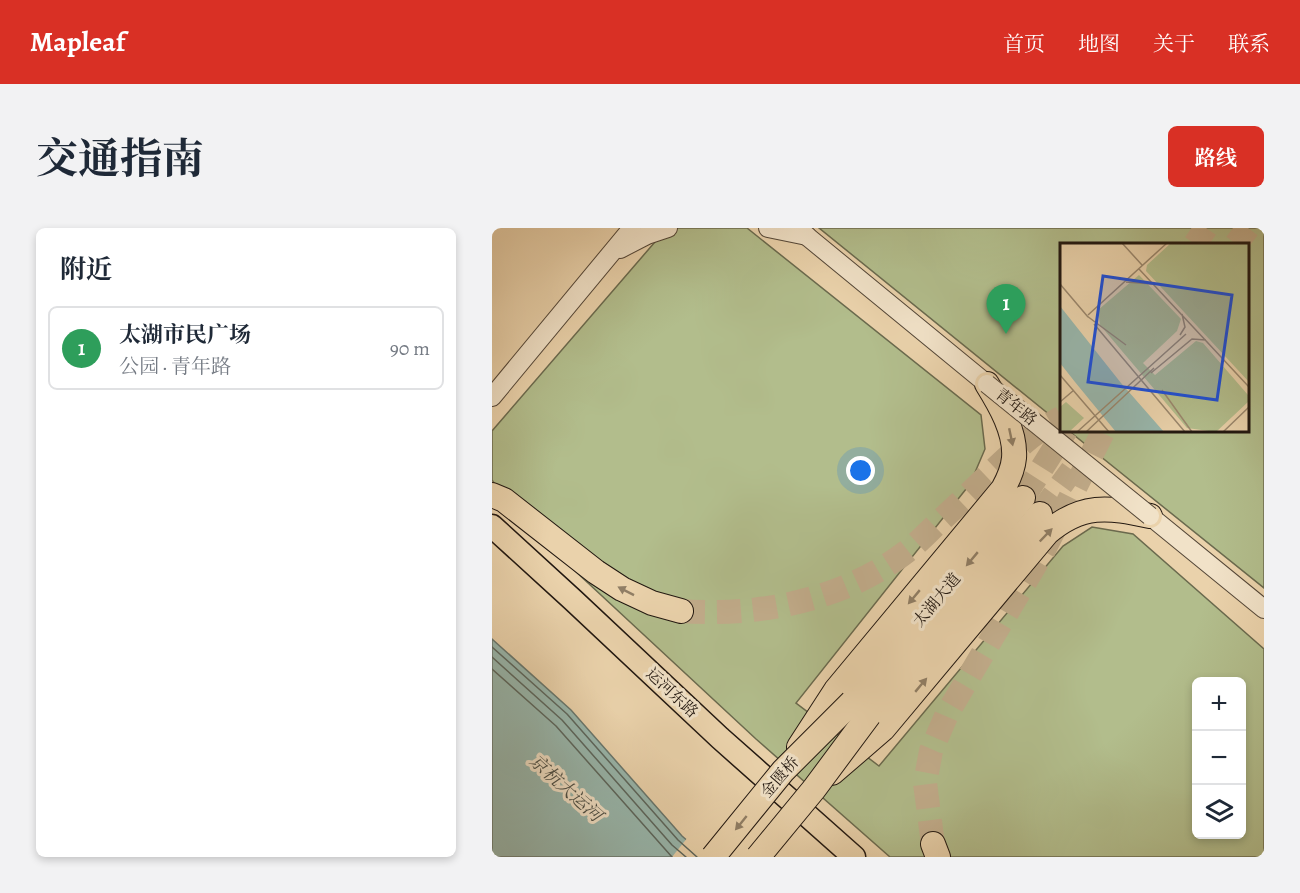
<!DOCTYPE html>
<html lang="zh">
<meta charset="utf-8">
<style>
:root{--surface:#fff;--page:#f2f2f3;--text:#1f2937;--muted:#747a83;--line:#e0e1e3;--accent:#d93025}
body{margin:0;font-family:Alegreya,"Noto Serif SC",serif;background:var(--page);color:var(--text)}
.controls{position:absolute;right:18px;bottom:18px;display:grid;overflow:hidden;border-radius:9px;box-shadow:0 3px 9px #0003}
.controls button{width:54px;height:54px;display:grid;place-items:center;padding:0;border:0;border-bottom:2px solid var(--line);background:var(--surface);color:var(--text);font:30px sans-serif}
.you{position:absolute;left:369px;top:243px;width:21px;height:21px;margin:-15px;border:4px solid #fff;border-radius:50%;background:#1a73e8;box-shadow:0 0 0 9px #1a73e833}
.badge{display:grid;place-items:center;width:39px;height:39px;border-radius:50%;background:var(--accent);color:#fff;font-size:20px;font-weight:700}
.pin{position:absolute;translate:-50% -50px;filter:drop-shadow(0 2px 3px #0008)}
.pin::after{content:'';position:absolute;top:32px;width:21px;height:18px;background:inherit;clip-path:polygon(0 0,100% 0,50% 100%)}
.list{margin:0;padding:0;list-style:none}
h2{display:flex;justify-content:space-between;align-items:center;height:78px;margin:0;padding:0 24px;font-size:26px}
h2 small{font-size:20px;font-weight:400;color:var(--muted)}
.list li{display:grid;grid-template-columns:39px 1fr auto;gap:18px;align-items:center;box-sizing:border-box;height:84px;margin:0 12px 12px;padding:0 12px;border:2px solid var(--line);border-radius:9px}
.list b{display:block;font-size:22px;white-space:nowrap}
.list p{margin:0;font-size:20px;white-space:nowrap;color:var(--muted)}
.list em{font-size:20px;font-style:normal;color:var(--muted)}
.icon{flex:none;width:33px;height:33px;fill:none;stroke:currentColor;stroke-width:2;stroke-linecap:round;stroke-linejoin:round}
.map{position:relative;flex:none;width:772px;height:629px;overflow:hidden;border-radius:9px}
header{display:flex;align-items:center;gap:36px;box-sizing:border-box;height:84px;padding:0 30px;background:var(--accent);color:#fff}
header strong{font-size:28px}
nav{display:flex;gap:33px;margin-inline-start:auto;font-size:21px}
.intro{display:flex;align-items:center;justify-content:space-between;box-sizing:border-box;height:144px;padding:0 36px}
h1{margin:0;font-size:42px}
.button{padding:15px 27px;border-radius:9px;background:var(--accent);color:#fff;font-size:21px;font-weight:700}
main{display:flex;gap:36px;padding:0 36px}
aside{flex:1;background:var(--surface);border-radius:9px;box-shadow:0 3px 9px #0003}
.map>svg:first-child{display:block}
.green{fill:#b2bd8c;stroke:#6a6a4e;stroke-width:1.5;fill-rule:evenodd}
.water{fill:#98b7ad;stroke:#68776e;stroke-width:1.5}
.pier{fill:#ead2ab}
.lines{fill:none;stroke-linecap:round;stroke-linejoin:round}
.shore{stroke:#5c675e;stroke-width:1.5}
.trunk-tunnel{stroke:#c2ad8c;stroke-width:24;stroke-dasharray:24 12;stroke-linecap:butt}
.tertiary-casing{stroke:#534637;stroke-width:20}
.primary-casing{stroke:#211710;stroke-width:25}
.trunk-casing{stroke:#211710;stroke-width:26}
.tertiary{stroke:#f1e2c8;stroke-width:18}
.primary{stroke:#ead2ab;stroke-width:22}
.trunk{stroke:#ead2ab;stroke-width:24}
.tertiary-bridge-casing{stroke:#534637;stroke-width:20;stroke-linecap:butt}
.trunk-bridge-casing{stroke:#211710;stroke-width:26;stroke-linecap:butt}
.tertiary-bridge{stroke:#f1e2c8;stroke-width:18}
.trunk-bridge{stroke:#ead2ab;stroke-width:24}
.oneway{fill:#907e65}
.labels{text-anchor:middle;dominant-baseline:central;stroke-width:6;stroke-linejoin:round;paint-order:stroke}
.street-label{font-size:16px;fill:#211710;stroke:#f1e2c8}
.water-label{font-size:18px;font-style:italic;fill:#4b4f47;stroke:#f1e2c8}
.inset-road{fill:none;stroke:#9a876d;stroke-width:1.5}
.view{fill:#1d4ed8;fill-opacity:0.15;stroke:#1d4ed8;stroke-width:3}
.inset-edge{fill:none;stroke:#211710;stroke-width:3}
</style>
<header>
<strong>Mapleaf</strong>
<nav><a>首页</a><a>地图</a><a>关于</a><a>联系</a></nav>
</header>
<div class="intro"><h1>交通指南</h1><a class="button">路线</a></div>
<main>
<aside>
<h2>附近<small></small></h2>
<ul class="list">
<li><span class="badge" style="background:#2e9e5b">1</span><div><b>太湖市民广场</b><p>公园 · 青年路</p></div><em>90 m</em></li>
</ul>
</aside>
<div class="map">
<svg width="772" height="629" viewBox="0 0 772 629">
<rect width="100%" height="100%" fill="#ead2ab"/>
<filter id="stains"><feTurbulence type="fractalNoise" baseFrequency=".00333" numOctaves="4"/><feColorMatrix values="0 0 0 0 .2 0 0 0 0 .09 0 0 0 0 .02 0 0 0 .5 -.17"/></filter>
<radialGradient id="worn" r=".72"><stop offset=".6" stop-color="#630" stop-opacity="0"/><stop offset="1" stop-color="#630" stop-opacity=".3"/></radialGradient>
<g class="green">
<path d="M175,0H255L489,187L493,221L478,256L304,475L387,538L571,318L600,299L641,306L772,421V629H398L264,511L25,289L0,252V203ZM704,454H750V606H704Z"/>
<path d="M327,0H772V360L577,203L756,202V16H570L569,196Z"/>
</g>
<path class="water" d="M0,411L79,482L190,608L214,629H0Z"/>
<path class="pier" d="M196,609L216,627L217,629H180Z"/>
<g class="lines">
<g class="shore">
<path d="M0,419L75,486L186,612L205,629"/>
<path d="M0,429L70,492L180,617L194,629"/>
<path d="M0,441L64,498L180,629"/>
</g>
<g class="trunk-tunnel">
<path d="M703,16L714,0"/>
<path d="M744,16L756,0"/>
<path d="M531,270L574,202"/>
<path d="M548,286L580,242"/>
<path d="M189,383C266,389 352,372 414,324C426,315 437,303 448,293C478,266 507,235 539,209C548,202 559,196 570,189"/>
<path d="M441,616L433,555L439,523L455,486L552,322L612,202"/>
</g>
<defs>
<g id="tertiary">
<path d="M276,0L315,8"/>
<path d="M305,0L495,156"/>
<path d="M128,21L155,7L176,0"/>
<path d="M0,169L140,0"/>
<path d="M658,288L772,381"/>
</g>
<path id="primary" d="M0,298L81,372L228,510L362,629"/>
<g id="trunk">
<path d="M0,267L12,272L104,344L130,361L160,375L189,383"/>
<path d="M360,474L531,270"/>
<path d="M377,487L548,286"/>
<path d="M307,519L344,462L511,261C516,252 521,241 522,230C524,204 508,177 495,156"/>
<path d="M340,545L391,501L555,305C590,275 616,279 658,288"/>
<path d="M441,616L446,629"/>
</g>
</defs>
<use href="#tertiary" class="tertiary-casing"/>
<use href="#primary" class="primary-casing"/>
<use href="#trunk" class="trunk-casing"/>
<use href="#tertiary" class="tertiary"/>
<use href="#primary" class="primary"/>
<use href="#trunk" class="trunk"/>
<defs>
<path id="tertiary-bridge" d="M495,156L658,288"/>
<g id="trunk-bridge">
<path d="M221,629L291,543L360,474"/>
<path d="M266,629L322,561L377,487"/>
</g>
</defs>
<use href="#tertiary-bridge" class="tertiary-bridge-casing"/>
<use href="#trunk-bridge" class="trunk-bridge-casing"/>
<use href="#tertiary-bridge" class="tertiary-bridge"/>
<use href="#trunk-bridge" class="trunk-bridge"/>
</g>
<defs><path id="oneway-solid" d="M-6-.8H1V-3.2L6.5 0L1 3.2V.8H-6Z" transform="scale(1.5)"/></defs>
<g class="oneway">
<use href="#oneway-solid" transform="translate(519 209) rotate(78)"/>
<use href="#oneway-solid" transform="translate(554 307) rotate(-46)"/>
<use href="#oneway-solid" transform="translate(480 331) rotate(130)"/>
<use href="#oneway-solid" transform="translate(134 363) rotate(-153)"/>
<use href="#oneway-solid" transform="translate(422 369) rotate(130)"/>
<use href="#oneway-solid" transform="translate(429 457) rotate(-50)"/>
<use href="#oneway-solid" transform="translate(249 595) rotate(129)"/>
</g>
<g class="labels">
<g class="street-label">
<text transform="translate(524 179) rotate(39)">青年路</text>
<text transform="translate(445 372) rotate(-50)">太湖大道</text>
<text transform="translate(180 465) rotate(43)">运河东路</text>
<text transform="translate(288 549) rotate(-49)">金匮桥</text>
</g>
<g class="water-label">
<text transform="translate(74 560) rotate(42)">京杭大运河</text>
</g>
</g>
<g transform="translate(568 15)">
<rect width="189" height="189" fill="#ead2ab"/>
<path d="M111,0H189V139L86,28L87,22ZM79,32L121,76L117,88L83,120L95,132L136,98L143,100L188,152V159L156,189L127,185L40,82L38,67ZM6,159L24,175L9,189H0V164Z" fill="#b2bd8c"/>
<path d="M0,63L61,140L104,189H56L15,139L0,120Z" fill="#98b7ad"/>
<path class="inset-road" d="M62,0L82,22M79,26L189,144M66,39L93,41M0,41L28,74M28,72L107,0M27,73L66,102M34,81L125,189M120,92L125,84L122,71M91,130L132,96L146,97M0,132L49,189M102,147L132,189M0,159L14,147M17,189L126,91M26,189L94,125M163,189L189,164"/>
<path class="view" d="M43,33L172,52L157,157L28,139Z"/>
<rect width="189" height="189" class="inset-edge"/>
</g>
<rect width="100%" height="100%" filter="url(#stains)"/>
<rect width="100%" height="100%" fill="url(#worn)"/>
</svg>
<div class="controls">
<button>+</button>
<button>−</button>
<button><svg class="icon" aria-label="layers" viewBox="0 0 24 24"><path d="M12 4l9 5-9 5-9-5zM3 14l9 5 9-5"/></svg></button>
</div>
<div class="you"></div>
<div class="pin badge" style="left:514px;top:106px;background:#2e9e5b">1</div>
</div>
</main>
